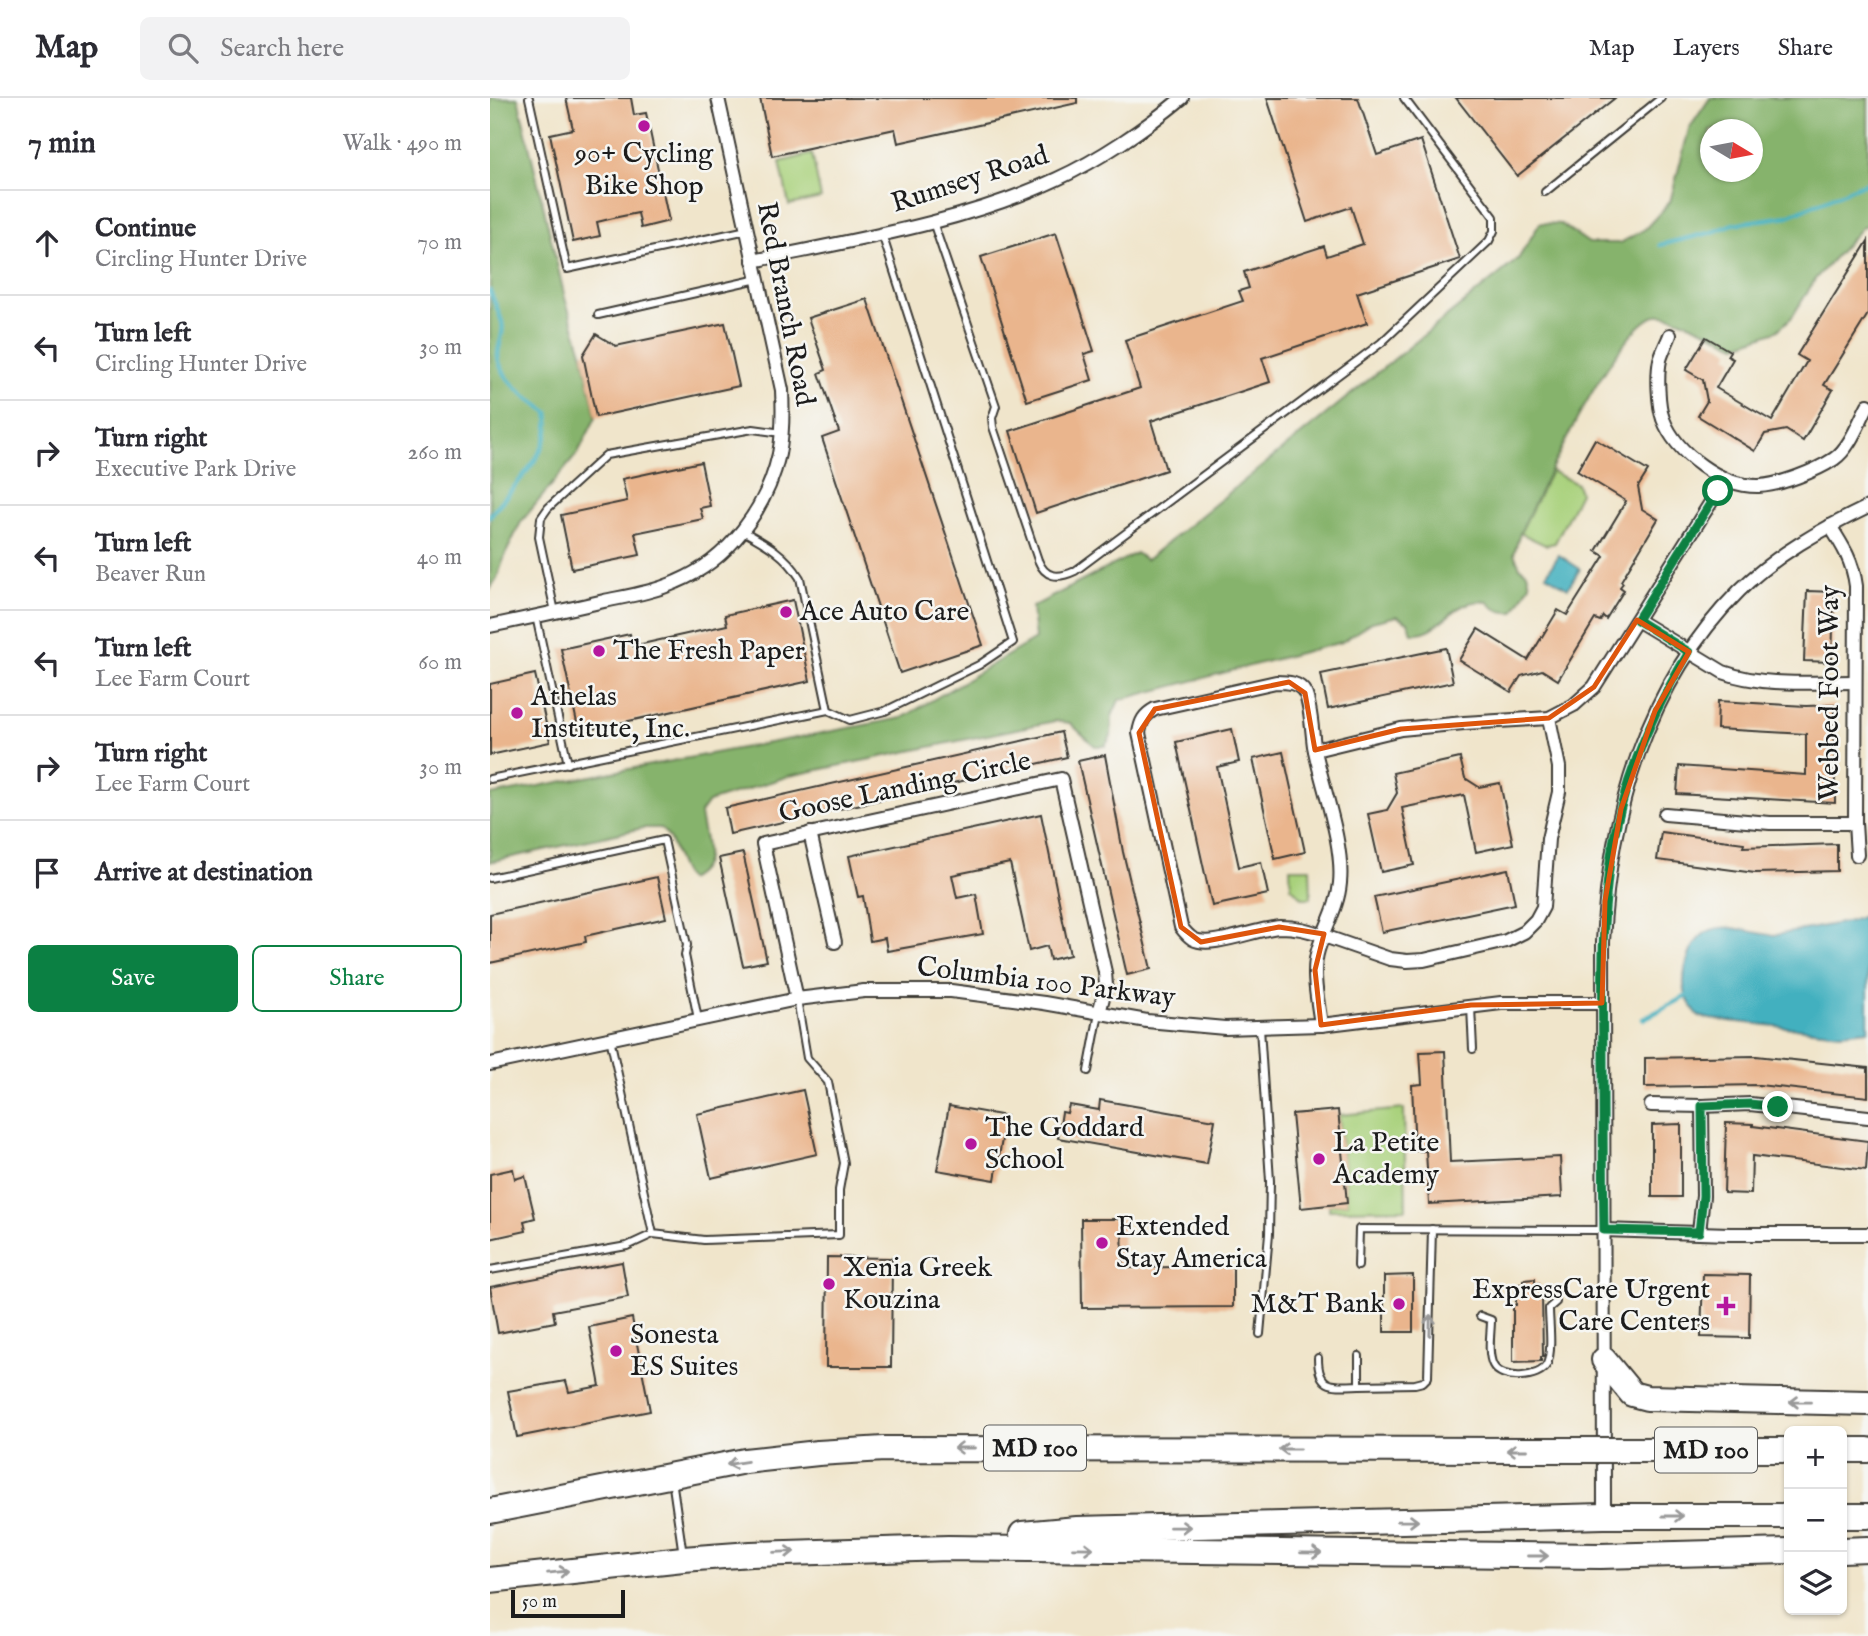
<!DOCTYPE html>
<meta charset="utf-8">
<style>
:root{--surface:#fff;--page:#f2f2f3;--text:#2b2b33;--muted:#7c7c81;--line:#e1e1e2;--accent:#0b8043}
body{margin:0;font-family:"IM FELL English",serif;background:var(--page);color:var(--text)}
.controls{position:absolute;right:21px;bottom:21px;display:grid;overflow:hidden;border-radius:10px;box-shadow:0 2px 5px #0004}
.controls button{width:63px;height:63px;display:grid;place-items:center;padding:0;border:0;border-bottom:2px solid var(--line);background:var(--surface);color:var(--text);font:35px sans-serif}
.compass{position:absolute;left:1210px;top:21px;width:63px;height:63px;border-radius:50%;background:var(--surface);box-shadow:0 2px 5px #0004;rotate:100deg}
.scale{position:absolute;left:21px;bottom:18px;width:114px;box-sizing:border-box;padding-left:7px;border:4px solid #1c1c1c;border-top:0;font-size:19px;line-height:24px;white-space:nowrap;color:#1c1c1c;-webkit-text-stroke:5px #f6f6f2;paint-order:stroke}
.stop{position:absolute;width:21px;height:21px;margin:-16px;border:5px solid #0b8043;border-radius:50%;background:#fff}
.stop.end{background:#0b8043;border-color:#fff;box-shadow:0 2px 7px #0008}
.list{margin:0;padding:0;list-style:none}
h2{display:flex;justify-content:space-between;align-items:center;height:91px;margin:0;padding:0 28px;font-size:30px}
h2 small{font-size:23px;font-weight:400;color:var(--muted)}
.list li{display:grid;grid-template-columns:46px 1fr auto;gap:21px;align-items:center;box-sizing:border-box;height:105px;padding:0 28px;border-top:2px solid var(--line)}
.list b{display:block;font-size:26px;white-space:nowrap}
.list p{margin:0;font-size:23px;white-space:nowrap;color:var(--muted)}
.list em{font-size:23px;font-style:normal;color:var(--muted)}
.actions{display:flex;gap:14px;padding:21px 28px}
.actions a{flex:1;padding:16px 0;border:2px solid var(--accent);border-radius:10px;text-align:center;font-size:24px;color:var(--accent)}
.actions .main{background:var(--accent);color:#fff}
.icon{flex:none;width:38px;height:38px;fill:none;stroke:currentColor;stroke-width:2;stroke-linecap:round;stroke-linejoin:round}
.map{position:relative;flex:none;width:1378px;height:1538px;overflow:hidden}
header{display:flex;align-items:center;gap:42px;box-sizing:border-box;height:98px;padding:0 35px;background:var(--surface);border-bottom:2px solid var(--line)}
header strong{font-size:33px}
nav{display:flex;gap:38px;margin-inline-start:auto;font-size:24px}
.search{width:490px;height:63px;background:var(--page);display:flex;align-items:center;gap:18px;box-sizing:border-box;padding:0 24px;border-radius:10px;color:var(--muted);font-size:26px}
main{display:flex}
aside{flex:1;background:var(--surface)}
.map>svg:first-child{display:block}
.green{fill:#a9d17c;stroke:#62764c;stroke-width:2}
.forest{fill:#86b36c;stroke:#516844;stroke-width:2;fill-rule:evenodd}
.water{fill:#42b0bf;stroke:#2f666e;stroke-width:2}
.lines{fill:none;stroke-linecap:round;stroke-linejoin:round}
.stream{stroke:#42b0bf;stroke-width:4.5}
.building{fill:#eab58d}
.service-casing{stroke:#3c3a36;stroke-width:10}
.minor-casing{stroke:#3c3a36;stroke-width:16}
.motorway-casing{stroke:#3c3a36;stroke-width:28}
.service{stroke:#fff;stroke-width:6}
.minor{stroke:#fff;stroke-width:12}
.motorway{stroke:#fff;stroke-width:24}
.motorway-bridge-casing{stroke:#3c3a36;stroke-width:28;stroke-linecap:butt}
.motorway-bridge{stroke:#fff;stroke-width:24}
.oneway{stroke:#999}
.route{stroke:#0b8043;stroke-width:9}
.marked{fill:none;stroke:#de560d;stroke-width:5;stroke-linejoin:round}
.poi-dot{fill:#b5179e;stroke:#f6f6f2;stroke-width:2.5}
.labels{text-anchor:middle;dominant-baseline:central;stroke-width:5;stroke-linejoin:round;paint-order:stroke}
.shield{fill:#f6f6f2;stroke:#5d5d5c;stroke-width:2}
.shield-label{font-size:26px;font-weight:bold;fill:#1c1c1c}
.poi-label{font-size:28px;fill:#1c1c1c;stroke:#f6f6f2;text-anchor:start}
.street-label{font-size:28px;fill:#1c1c1c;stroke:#f6f6f2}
</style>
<header>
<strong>Map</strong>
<div class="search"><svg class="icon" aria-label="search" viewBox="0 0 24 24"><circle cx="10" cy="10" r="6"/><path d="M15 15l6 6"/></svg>Search here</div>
<nav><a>Map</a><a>Layers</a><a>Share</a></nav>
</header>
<main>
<aside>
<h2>7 min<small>Walk · 490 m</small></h2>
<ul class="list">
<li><svg class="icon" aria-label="ahead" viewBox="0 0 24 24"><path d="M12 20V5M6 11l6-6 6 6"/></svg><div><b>Continue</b><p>Circling Hunter Drive</p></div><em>70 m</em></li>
<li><svg class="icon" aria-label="left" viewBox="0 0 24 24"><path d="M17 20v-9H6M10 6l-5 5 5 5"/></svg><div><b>Turn left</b><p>Circling Hunter Drive</p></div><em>30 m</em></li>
<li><svg class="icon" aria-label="right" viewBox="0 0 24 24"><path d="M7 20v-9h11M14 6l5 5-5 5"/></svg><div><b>Turn right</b><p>Executive Park Drive</p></div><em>260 m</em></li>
<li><svg class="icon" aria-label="left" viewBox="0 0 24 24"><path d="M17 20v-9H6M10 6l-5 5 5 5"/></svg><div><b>Turn left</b><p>Beaver Run</p></div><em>40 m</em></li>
<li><svg class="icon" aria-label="left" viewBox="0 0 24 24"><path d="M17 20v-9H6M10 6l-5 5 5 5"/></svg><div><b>Turn left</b><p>Lee Farm Court</p></div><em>60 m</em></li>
<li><svg class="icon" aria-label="right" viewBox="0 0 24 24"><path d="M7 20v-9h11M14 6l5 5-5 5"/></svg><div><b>Turn right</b><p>Lee Farm Court</p></div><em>30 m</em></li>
<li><svg class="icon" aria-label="arrive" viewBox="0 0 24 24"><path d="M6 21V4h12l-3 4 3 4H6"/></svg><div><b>Arrive at destination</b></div></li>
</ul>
<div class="actions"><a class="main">Save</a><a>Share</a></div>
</aside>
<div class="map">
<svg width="1378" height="1538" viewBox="0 0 1378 1538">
<rect width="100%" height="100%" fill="#f6f6f2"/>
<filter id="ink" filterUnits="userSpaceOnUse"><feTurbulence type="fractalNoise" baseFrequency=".0143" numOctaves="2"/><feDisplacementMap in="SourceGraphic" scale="14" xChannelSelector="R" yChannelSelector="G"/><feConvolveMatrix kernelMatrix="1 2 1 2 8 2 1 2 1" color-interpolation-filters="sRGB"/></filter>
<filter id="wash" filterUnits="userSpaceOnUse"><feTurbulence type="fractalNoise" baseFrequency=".00686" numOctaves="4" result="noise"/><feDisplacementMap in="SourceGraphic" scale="28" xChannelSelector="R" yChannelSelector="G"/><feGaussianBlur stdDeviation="1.57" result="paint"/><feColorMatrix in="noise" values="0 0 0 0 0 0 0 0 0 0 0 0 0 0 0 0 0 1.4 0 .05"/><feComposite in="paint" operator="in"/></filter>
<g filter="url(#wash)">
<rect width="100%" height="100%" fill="#f0e5cb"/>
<g class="green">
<path d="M322,56L331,100L299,107L290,64Z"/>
<path d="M1061,373L1087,386L1090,395L1065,445L1055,447L1030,435Z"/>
<path d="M800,770H820L821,800H813L801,789Z"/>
<path d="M914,1011L916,1111L839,1112V1107L857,1105L849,1017Z"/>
</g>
<g class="forest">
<path d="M0,0H28L75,200L93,257L106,319L88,355L31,424L16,455L7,480L0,491Z"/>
<path d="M1220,0H1378V126L1371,130L1326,180L1302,219L1287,233L1247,247C1231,240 1181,214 1168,217C1126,226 1051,393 1030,435L1024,456L1030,469L1037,474L1040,486L1024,514C1014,515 1005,513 998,504C962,498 950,539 922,535L918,524L907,518L882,524L852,544L629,602L622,618L621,638L615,648H605L580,625L565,623L299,678L218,704L210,715C213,743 228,766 198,782C183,765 187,743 170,730H153L0,764V697L412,620L545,541L542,509L646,455L656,462L1028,161L1050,125L1071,126L1099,145H1130L1155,131L1180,104L1199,31ZM1220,32H1262V74H1220Z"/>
</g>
<g class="water">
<path d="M1069,457L1090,471L1078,490L1056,477Z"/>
<path d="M1378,816V932L1351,935L1220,921L1208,918C1202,909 1195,900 1194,888C1193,869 1202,839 1221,832C1241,824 1266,838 1286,837L1361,823Z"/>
</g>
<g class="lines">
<g class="stream">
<path d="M1170,147L1223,134L1243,126L1298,118L1378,84"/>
<path d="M0,193C4,203 9,214 12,224C15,236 8,246 8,257C9,281 40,302 58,314C65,354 21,389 0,418"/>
<path d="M1153,921L1197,898"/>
</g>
</g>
<g id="blocks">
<g class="building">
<path d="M76,0H141L144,17L156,15L179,123L151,130L148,115L128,119L107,124L110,138L83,144L60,36L83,31Z"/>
<path d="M270,0H587V5L408,45L405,31L282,58Z"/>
<path d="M777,0H868L887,57L931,42L970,161L867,195L877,225L772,260L780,284L661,323L676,372L546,415L520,333L650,290L635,242L753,203L749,193L759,190L754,174L834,148L837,158L873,146L861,109L817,124Z"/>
<path d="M966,0H1125L1027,78Z"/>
<path d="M566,135L604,253L594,256L602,282L537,303L491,159Z"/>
<path d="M1378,143V216L1334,287L1343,292L1313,343L1296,332L1275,336L1265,353L1208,318L1217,303L1213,282L1196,272L1216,239L1240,253L1237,258L1243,261L1226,290L1282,323L1317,263L1307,257Z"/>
<path d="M377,201L493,547L410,575L332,340L349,334L329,275L336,272L318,220Z"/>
<path d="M235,225L249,288L106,319L93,257L106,236L126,248Z"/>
<path d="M1105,341L1158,373L1148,389L1152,411L1168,421L1131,483L1133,485L1130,489L1134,492L1116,521L1113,518L1110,523L1105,521L1068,582L1052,572L1031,578L1021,594L969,562L988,531L1038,562L1068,512L1077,517L1114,458L1106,453L1136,403L1087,373Z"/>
<path d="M211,364L220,408L210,410L213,421L145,435L150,457L82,471L71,417L137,403L132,381Z"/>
<path d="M1317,493L1344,494L1342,564L1314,563Z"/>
<path d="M303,502L320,583L89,634L71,551L140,536L143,548L237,527L235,517Z"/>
<path d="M956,550L963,584L838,611L831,576Z"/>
<path d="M45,576L60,644L0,657V586Z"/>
<path d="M1228,603L1316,608L1344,607L1345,705L1187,696L1189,668L1316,677V636L1227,631Z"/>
<path d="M742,631L749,664L727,669L749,769L771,764L778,796L722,808L686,644Z"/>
<path d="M571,634L577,659L240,736L235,710Z"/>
<path d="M793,654L815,754L785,761L763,661Z"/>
<path d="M615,657L633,754L661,871L637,877L588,663Z"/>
<path d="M970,660L975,680L989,689L1010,685L1023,746L986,754L974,697L912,710L924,767L891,774L878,716L897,712L907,695L903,675Z"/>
<path d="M551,716L580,857L560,862L557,848L539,853L520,765L462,777L467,800L486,796L493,836L397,853L395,840L380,843L373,798L368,799L359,758Z"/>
<path d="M1171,734L1254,745L1253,749L1347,746V773L1265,775L1167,762Z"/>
<path d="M253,755L277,863L253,868L229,760Z"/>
<path d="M1018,771L1025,806L892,834L884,799Z"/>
<path d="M167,779L176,820L95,838L96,844L0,865V816Z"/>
<path d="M955,953L960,1064L1070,1059L1072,1099L939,1106L936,1053H925L922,987L932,986L930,954Z"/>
<path d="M1266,958L1378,970V999L1269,987L1155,989V960Z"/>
<path d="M313,992L327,1056L221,1080L207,1016Z"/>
<path d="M610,1002L725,1022L717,1066L568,1040L572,1014L577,1015L579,1007L609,1012Z"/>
<path d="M459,1008L516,1018L505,1082L447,1072Z"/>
<path d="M848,1012L857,1105L811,1110L802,1016Z"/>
<path d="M1236,1025L1263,1026V1028L1378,1043L1376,1072L1262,1058L1261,1096L1234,1095Z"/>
<path d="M1191,1026V1099H1162V1027Z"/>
<path d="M23,1071L25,1081L35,1078L45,1120L34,1123L36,1133L0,1141V1076Z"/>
<path d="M591,1121H632L633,1170L743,1168V1209L592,1210Z"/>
<path d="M337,1159L402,1160L401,1269H336Z"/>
<path d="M132,1164L138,1199L63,1213L65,1224L8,1235L0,1189Z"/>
<path d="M1213,1176L1260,1177L1259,1240L1211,1239Z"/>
<path d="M923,1177V1234H894V1178Z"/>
<path d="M1045,1181V1185L1049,1186L1052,1195L1053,1259H1051V1263L1023,1264V1207H1026V1195L1029,1186H1033V1182Z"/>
<path d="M142,1220L160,1313L27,1339L18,1293L76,1283L79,1294L110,1288L99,1229Z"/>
</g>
</g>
</g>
<g filter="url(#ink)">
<use href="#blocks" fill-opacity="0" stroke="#3c3a36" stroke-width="2"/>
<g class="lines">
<defs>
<g id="service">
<path d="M39,0L77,171L257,132"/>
<path d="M1055,94L1171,0"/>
<path d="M443,124L506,308L502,320L503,329L548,462C555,480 568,481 585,473L891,245L999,143L1004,133V119L914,0"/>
<path d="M108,217L268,181"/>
<path d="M253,433C277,446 296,457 310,480L338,612L360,622L395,613L489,567L523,544L392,136"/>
<path d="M65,514L49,439L51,420L58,410L116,357L263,331L292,335"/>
<path d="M46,518L78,666"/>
<path d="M0,681L338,612"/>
<path d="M0,780L174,742L197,847L195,857L208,921"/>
<path d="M981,909L983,951"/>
<path d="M770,930L780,1083L779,1136L770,1236"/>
<path d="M120,940L163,1136L214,1142L349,1137V1092L354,1065L338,984L317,960L307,901"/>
<path d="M598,973L609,915"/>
<path d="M868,1168L869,1131L1113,1132"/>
<path d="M0,1172L137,1148L163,1136"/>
<path d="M990,1218L1001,1222C1001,1235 997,1255 1003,1267C1011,1283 1050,1281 1057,1266C1063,1251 1059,1226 1059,1210L1066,1204"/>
<path d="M828,1260C828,1291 843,1288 869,1287V1258"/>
<path d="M869,1287L925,1286L933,1284L938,1279L942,1131"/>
<path d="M182,1381L193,1457"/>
</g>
<g id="minor">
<path d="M263,163C364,142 473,125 567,81C609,62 656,30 692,0"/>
<path d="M1180,237C1177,245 1172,254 1170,262C1167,276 1168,307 1173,321C1186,355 1231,389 1269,388C1290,387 1326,373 1344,361C1360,350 1369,324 1378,307"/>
<path d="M1340,428C1353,448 1363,464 1366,488L1365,725L1367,757"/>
<path d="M1147,522L1233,574C1274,589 1321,584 1364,584"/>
<path d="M0,528C38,520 76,512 114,503C138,498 164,494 186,484C239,462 277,410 289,356C293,335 293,313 292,292L228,0"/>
<path d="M825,652L911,631L974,625L1059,620L1084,607L1104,589L1228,393L1231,379"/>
<path d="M1175,716L1280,725H1365"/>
<path d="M320,735L345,844"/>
<path d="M307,901L273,746L571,681L615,874L616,888L609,915"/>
<path d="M831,927C828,903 821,875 828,852C835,829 848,809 850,785C854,745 832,689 824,648C822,634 821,607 815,595C809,584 797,584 786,584L665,611C654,617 651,623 649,635L691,829C694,833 698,838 703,841C721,851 768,830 790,829C806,829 820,832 834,838L900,861L917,863L934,862L1016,843L1034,834L1046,822L1053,809L1058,741L1069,694V669L1059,620"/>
<path d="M0,966L307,901L374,893H461L554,905L657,923L735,930L831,927L1011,905H1112"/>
<path d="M1161,1007L1212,1008"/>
<path d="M1113,1132L1240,1136H1378"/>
<path d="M1209,1134L1213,1098L1212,1008L1260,1006L1378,1019"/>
<path d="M1114,1418L1113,844C1119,716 1156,586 1249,493C1285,457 1332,431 1378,409"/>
</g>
<g id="motorway">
<path d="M1114,1262L1142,1296L1157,1300L1378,1305"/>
<path d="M1133,1352H1299"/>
<path d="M1352,1352H1378"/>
<path d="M0,1413L255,1363L328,1355L394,1351L1095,1352"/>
<path d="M1352,1418H1378"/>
<path d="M532,1436L587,1431L1114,1418H1299"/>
<path d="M1352,1452L1378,1451"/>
<path d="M0,1482L193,1461L261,1456L458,1450L1110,1458L1299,1453"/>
</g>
</defs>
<use href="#service" class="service-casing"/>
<use href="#minor" class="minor-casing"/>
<use href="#motorway" class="motorway-casing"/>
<use href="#service" class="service"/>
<use href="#minor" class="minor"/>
<use href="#motorway" class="motorway"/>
<defs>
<path id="motorway-bridge" d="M1095,1352H1133"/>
</defs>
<use href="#motorway-bridge" class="motorway-bridge-casing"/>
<use href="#motorway-bridge" class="motorway-bridge"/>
</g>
<defs><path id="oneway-shaft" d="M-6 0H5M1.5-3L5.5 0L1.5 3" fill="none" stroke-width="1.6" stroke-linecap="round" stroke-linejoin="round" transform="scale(1.75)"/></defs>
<g class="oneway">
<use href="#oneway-shaft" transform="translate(940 1227) rotate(-89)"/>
<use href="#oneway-shaft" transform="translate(1310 1304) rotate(-179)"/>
<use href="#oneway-shaft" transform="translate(474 1350) rotate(-180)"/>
<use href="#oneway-shaft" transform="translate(799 1351) rotate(-180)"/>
<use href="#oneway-shaft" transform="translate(1027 1352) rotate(-180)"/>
<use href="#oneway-shaft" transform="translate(247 1365) rotate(171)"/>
<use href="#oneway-shaft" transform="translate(1183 1418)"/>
<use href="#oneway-shaft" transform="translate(918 1423) rotate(-1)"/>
<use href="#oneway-shaft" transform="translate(690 1429) rotate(-1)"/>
<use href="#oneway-shaft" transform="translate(593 1450) rotate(1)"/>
<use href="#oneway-shaft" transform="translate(294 1454) rotate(-2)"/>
<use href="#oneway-shaft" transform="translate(821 1455) rotate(1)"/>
<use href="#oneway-shaft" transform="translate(1048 1458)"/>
<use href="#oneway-shaft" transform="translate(68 1474) rotate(-6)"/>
</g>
</g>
<g class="lines" filter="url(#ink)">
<path class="route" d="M1228,393L1147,522L1199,554C1169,603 1146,653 1131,709C1110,789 1112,874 1113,956C1113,1015 1113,1073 1114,1132L1209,1134L1213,1098L1212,1008L1260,1006L1288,1009"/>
</g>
<path class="marked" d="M1147,522L1199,554L1165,613L1131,711L1115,803L1112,905L981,907L831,927L825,872L834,836L789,829L711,844L691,829L649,635L665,611L799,584L815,595L825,652L911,631L1059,620L1104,589Z"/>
<g class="poi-dot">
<circle cx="154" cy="28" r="7"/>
<circle cx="296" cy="514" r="7"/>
<circle cx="109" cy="553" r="7"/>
<circle cx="27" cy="615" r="7"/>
<circle cx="481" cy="1046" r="7"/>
<circle cx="829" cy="1061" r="7"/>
<circle cx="612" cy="1145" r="7"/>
<circle cx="339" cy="1186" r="7"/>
<circle cx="909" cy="1206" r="7"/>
<path d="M1232.5 1197.5h7v7h7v7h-7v7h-7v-7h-7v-7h7z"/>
<circle cx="126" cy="1253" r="7"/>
</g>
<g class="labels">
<g class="shield">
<rect x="494" y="1327.5" width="102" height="45" rx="5"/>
<rect x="1165" y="1329.5" width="102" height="45" rx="5"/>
</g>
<g class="shield-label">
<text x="545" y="1350">MD 100</text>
<text x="1216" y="1352">MD 100</text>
</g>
<g class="poi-label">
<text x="154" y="56" text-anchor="middle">90+ Cycling<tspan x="154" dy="32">Bike Shop</tspan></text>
<text x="310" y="514">Ace Auto Care</text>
<text x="123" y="553">The Fresh Paper</text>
<text x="41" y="599">Athelas<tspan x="41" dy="32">Institute, Inc.</tspan></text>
<text x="495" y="1030">The Goddard<tspan x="495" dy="32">School</tspan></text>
<text x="843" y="1045">La Petite<tspan x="843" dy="32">Academy</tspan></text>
<text x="626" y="1129">Extended<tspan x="626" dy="32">Stay America</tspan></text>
<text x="353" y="1170">Xenia Greek<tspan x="353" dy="32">Kouzina</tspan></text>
<text x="1220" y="1192" text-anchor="end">ExpressCare Urgent<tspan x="1220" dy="32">Care Centers</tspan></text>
<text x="895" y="1206" text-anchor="end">M&amp;T Bank</text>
<text x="140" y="1237">Sonesta<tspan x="140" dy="32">ES Suites</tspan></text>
</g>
<g class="street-label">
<text transform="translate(480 82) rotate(-18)">Rumsey Road</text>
<text transform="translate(295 206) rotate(79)">Red Branch Road</text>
<text transform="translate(1340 595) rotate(-90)">Webbed Foot Way</text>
<text transform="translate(415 690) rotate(-12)">Goose Landing Circle</text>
<text transform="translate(556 885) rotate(7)">Columbia 100 Parkway</text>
</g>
</g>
</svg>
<div class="controls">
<button>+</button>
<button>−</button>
<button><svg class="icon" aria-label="layers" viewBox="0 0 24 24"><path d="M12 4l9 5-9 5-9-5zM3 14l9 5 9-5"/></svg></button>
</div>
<svg class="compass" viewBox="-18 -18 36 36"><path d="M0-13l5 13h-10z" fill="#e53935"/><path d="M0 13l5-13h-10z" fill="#7c7c81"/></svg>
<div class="scale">50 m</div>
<div class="stop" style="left:1228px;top:393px"></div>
<div class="stop end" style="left:1288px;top:1009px"></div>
</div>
</main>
